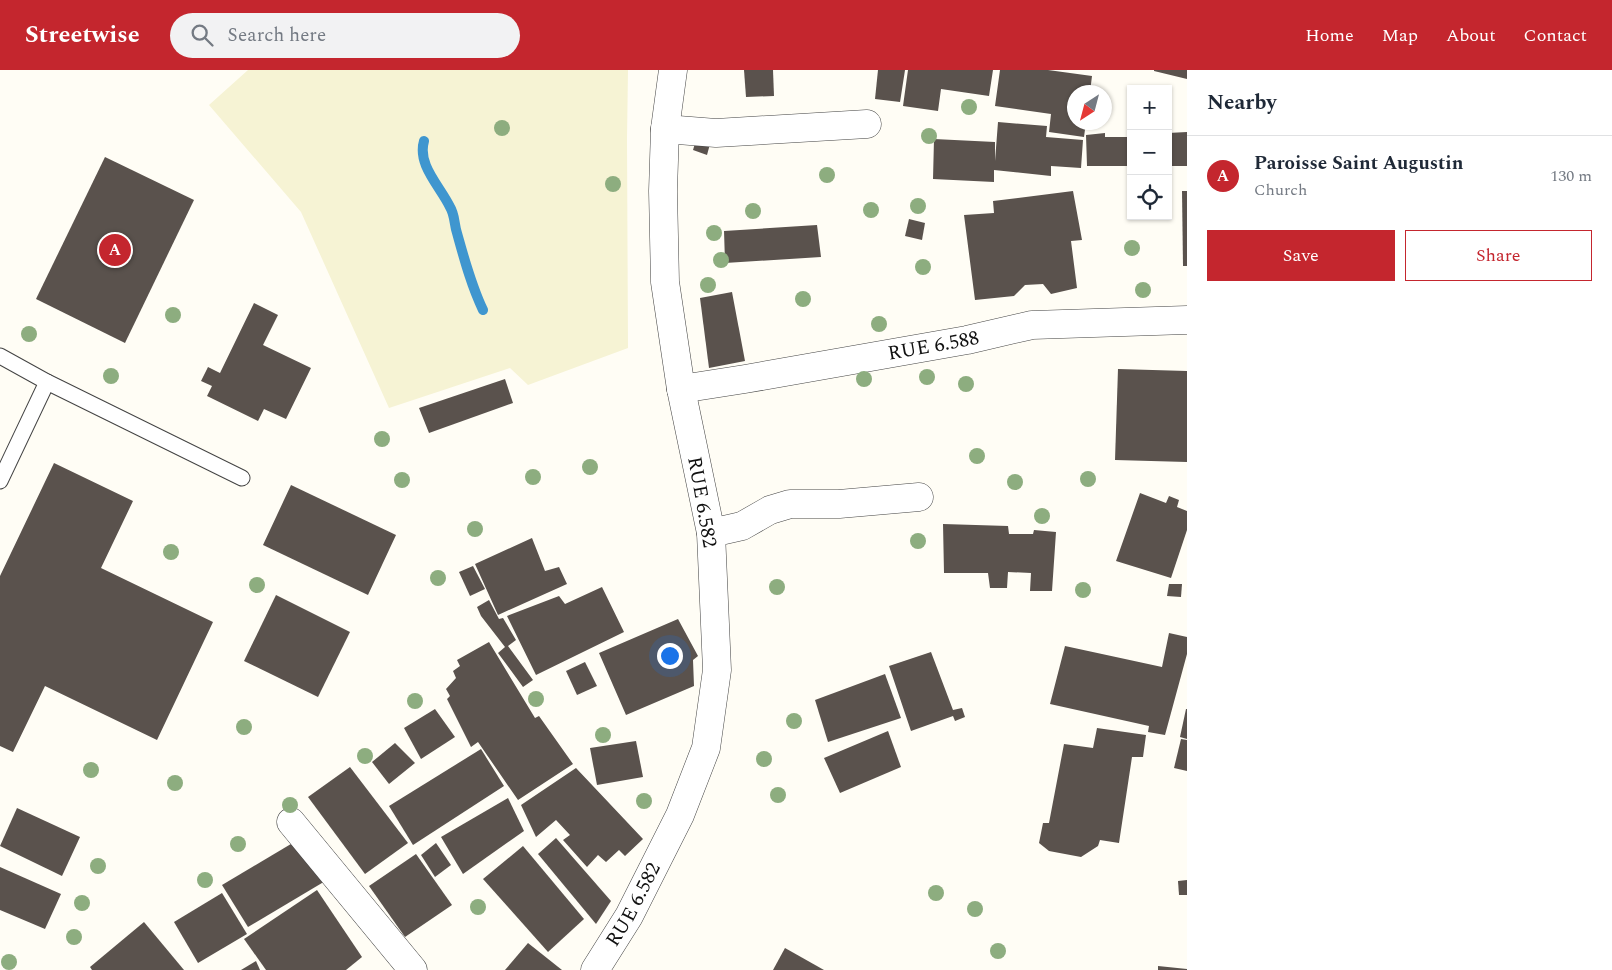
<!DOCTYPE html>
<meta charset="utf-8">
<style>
:root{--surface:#fff;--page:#f2f2f3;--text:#1f2937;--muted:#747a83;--line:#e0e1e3;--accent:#c4262e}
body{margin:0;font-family:Spectral,serif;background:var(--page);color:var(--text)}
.controls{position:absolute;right:15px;top:15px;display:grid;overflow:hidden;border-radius:0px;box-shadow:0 1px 4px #0004}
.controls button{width:45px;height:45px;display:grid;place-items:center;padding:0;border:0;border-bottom:1px solid var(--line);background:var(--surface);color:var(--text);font:25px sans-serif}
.compass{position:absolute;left:1067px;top:15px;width:45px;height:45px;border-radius:50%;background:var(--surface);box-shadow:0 1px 4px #0004;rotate:216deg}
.you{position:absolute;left:669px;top:585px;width:18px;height:18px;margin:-12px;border:4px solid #fff;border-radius:50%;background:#1a73e8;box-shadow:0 0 0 8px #1a73e833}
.badge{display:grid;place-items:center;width:32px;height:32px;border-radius:50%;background:var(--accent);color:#fff;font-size:16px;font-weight:700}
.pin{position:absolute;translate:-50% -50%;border:2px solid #fff;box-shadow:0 1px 5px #0006}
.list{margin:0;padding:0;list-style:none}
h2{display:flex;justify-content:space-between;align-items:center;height:65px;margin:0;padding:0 20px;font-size:21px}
h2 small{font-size:16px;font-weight:400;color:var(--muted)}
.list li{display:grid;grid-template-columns:32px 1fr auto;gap:15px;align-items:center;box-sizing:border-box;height:80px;padding:0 20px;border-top:1px solid var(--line)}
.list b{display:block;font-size:19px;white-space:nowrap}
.list p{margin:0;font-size:16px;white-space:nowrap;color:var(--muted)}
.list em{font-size:16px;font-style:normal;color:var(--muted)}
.actions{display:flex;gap:10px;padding:15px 20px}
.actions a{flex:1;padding:11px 0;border:1px solid var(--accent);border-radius:0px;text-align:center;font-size:18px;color:var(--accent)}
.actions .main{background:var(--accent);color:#fff}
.icon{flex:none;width:28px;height:28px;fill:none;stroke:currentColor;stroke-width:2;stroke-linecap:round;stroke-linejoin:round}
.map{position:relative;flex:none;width:1187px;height:900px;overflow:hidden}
header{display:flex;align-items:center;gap:30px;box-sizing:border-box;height:70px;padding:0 25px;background:var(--accent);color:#fff}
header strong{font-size:24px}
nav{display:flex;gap:28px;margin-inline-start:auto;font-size:18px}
.search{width:350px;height:45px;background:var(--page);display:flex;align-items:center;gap:12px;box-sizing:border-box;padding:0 18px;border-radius:28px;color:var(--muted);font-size:19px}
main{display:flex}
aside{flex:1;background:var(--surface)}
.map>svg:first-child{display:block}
.farmland{fill:#f6f3d4}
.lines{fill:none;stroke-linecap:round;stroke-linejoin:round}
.stream{stroke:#3f96cf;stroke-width:10}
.building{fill:#5a524d}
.lane-casing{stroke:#444;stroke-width:17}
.street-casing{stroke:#444;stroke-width:29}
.lane{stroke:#fff;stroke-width:15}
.street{stroke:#fff;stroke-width:28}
.tree{fill:#8dad7f}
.labels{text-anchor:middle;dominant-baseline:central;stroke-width:5;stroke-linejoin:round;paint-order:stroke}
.street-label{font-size:20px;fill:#111;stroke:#fff}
</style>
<header>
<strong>Streetwise</strong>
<div class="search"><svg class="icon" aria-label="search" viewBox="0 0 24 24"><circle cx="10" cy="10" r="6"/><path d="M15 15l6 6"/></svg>Search here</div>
<nav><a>Home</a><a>Map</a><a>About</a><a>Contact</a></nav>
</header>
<main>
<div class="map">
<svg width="1187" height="900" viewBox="0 0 1187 900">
<rect width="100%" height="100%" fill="#fffdf5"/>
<path class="farmland" d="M248,0H628L627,69L628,278L528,315L510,298L389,338L301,142L209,35Z"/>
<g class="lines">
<path class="stream" d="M424,71C417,95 440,116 450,137C455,145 454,154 457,163C464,188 471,215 483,240"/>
</g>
<g class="building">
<path d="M744,0H773L774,26L746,27Z"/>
<path d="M878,0H905L900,32L875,29Z"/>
<path d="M908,0H993L989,26L941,19L938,41L903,36Z"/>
<path d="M1000,0H1048L1092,6L1090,22H1074V52H1086L1084,67L1049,62L1051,44L995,36Z"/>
<path d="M1154,0H1187V9L1154,1Z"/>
<path d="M998,52L1047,56L1046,67L1083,70L1081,98L1051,96V106L994,100V112L933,109L934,69L995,72V91Z"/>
<path d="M1187,62V96H1168V63Z"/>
<path d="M1105,63V67H1131V96H1087L1086,65Z"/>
<path d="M696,70L710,74L707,85L693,80Z"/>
<path d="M105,87L194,130L125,273L36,229Z"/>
<path d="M1073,121L1082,170L1071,171L1077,218L1051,224L1043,214L1025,215L1014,226L975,230L964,145L994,143L993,131Z"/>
<path d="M1182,121H1187V196H1183Z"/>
<path d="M909,149L925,153L922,170L905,166Z"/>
<path d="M817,155L821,187L725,193L724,161Z"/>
<path d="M732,222L745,291L709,298L700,228Z"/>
<path d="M254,233L278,245L263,275L311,298L286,349L264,339L258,351L207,326L212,316L201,311L208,297L220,303Z"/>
<path d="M1118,299L1187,301V392L1115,390Z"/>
<path d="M505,309L513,333L429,363L419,338Z"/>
<path d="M54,393L133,431L101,498L213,552L157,670L45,616L13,682L0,676V506Z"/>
<path d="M291,415L396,465L368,525L263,475Z"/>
<path d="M1140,423L1166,433L1169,426L1179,430L1177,437L1187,441V460L1171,508L1116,491Z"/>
<path d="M943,454L1008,456L1009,464H1033L1034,460L1056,462L1052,521H1030L1031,503L1008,502L1007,518H990L988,503H944Z"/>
<path d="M532,468L545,501L559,497L567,514L498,545L475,494Z"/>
<path d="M473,496L485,519L470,526L459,502Z"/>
<path d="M1169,514H1182L1181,527L1167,526Z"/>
<path d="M602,517L624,562L536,605L507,546L559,526L565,534Z"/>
<path d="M276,525L350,562L318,627L244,591Z"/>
<path d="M489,530L499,549L503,548L516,570L508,576L533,610L523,617L498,583L505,577L481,546L477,537Z"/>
<path d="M678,549L698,586L693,590L694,616L626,645L599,583Z"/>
<path d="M1169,563L1187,567V584L1165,665L1148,662L1149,656L1050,634L1065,576L1162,597Z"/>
<path d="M489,572L535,648L539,646L573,694L518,730L478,672L471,677L447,629L450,626L446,619L456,608L453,601L460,596L457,590Z"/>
<path d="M931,582L953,640L962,638L965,647L955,651L953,646L911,661L889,596Z"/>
<path d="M585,592L597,616L577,625L566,601Z"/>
<path d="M885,604L901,648L828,672L815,630Z"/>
<path d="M435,639L455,667L421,689L404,658Z"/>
<path d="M1186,639H1187V669L1180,667Z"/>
<path d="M1097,658L1146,665L1143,687H1132L1119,773L1100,770L1098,776L1081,787L1049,781L1039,773L1043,753H1049L1064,674L1093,678Z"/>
<path d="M888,661L901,697L840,723L824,688Z"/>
<path d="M1181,669L1187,670V701L1174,698Z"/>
<path d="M636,671L643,707L597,715L590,678Z"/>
<path d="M395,673L415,693L389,714L372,692Z"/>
<path d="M481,679L504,716L413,775L389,736Z"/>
<path d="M350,697L408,773L365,804L308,727Z"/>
<path d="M576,698L643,769L625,786L619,780L606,792L598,785L587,797L563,770L570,765L556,750L536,767L521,735Z"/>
<path d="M508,728L524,761L463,804L441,767Z"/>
<path d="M17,738L80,767L62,806L0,776Z"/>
<path d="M301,768L327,810L248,857L222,815Z"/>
<path d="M556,768L611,831L596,854L538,784Z"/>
<path d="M436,773L451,795L435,807L421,785Z"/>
<path d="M523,776L584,849L548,882L483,809Z"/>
<path d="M416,784L452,835L405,867L369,816Z"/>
<path d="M0,797L61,824L45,859L0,840Z"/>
<path d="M1187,810V825H1179L1178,811Z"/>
<path d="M317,820L362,887L346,900H266L244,869Z"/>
<path d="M222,823L247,864L198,893L174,852Z"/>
<path d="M144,852L184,900H92L90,897Z"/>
<path d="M528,873L562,900H505Z"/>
<path d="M785,878L824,900H773Z"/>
<path d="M256,891L260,900H241Z"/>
<path d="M1158,896L1187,899V900H1158Z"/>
</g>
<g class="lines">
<defs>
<g id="lane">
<path d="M0,286L47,312L242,408"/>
<path d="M0,411L47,312"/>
</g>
<g id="street">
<path d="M665,59L716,63L867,54"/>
<path id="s1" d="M681,319L745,309L967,270L1032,255L1187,250"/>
<path d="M711,463L742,456L770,440L790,434H839L919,427"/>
<path d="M291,752L413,900"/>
<path id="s2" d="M595,900L629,846L680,745L706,678L717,600L711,463L681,319L665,212L663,121L665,59L673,0"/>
</g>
</defs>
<use href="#lane" class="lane-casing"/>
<use href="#street" class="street-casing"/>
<use href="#lane" class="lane"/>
<use href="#street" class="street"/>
</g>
<g class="tree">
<circle cx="969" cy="37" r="8"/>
<circle cx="502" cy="58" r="8"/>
<circle cx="929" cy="66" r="8"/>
<circle cx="827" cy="105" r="8"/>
<circle cx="613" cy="114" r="8"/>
<circle cx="918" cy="136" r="8"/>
<circle cx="871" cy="140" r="8"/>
<circle cx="753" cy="141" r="8"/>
<circle cx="714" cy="163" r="8"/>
<circle cx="1132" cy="178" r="8"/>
<circle cx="721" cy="190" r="8"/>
<circle cx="923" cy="197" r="8"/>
<circle cx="708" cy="215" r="8"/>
<circle cx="1143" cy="220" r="8"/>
<circle cx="803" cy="229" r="8"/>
<circle cx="173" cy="245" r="8"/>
<circle cx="879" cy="254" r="8"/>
<circle cx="29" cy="264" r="8"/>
<circle cx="111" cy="306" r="8"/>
<circle cx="927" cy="307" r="8"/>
<circle cx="864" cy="309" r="8"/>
<circle cx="966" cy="314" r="8"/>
<circle cx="382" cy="369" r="8"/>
<circle cx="977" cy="386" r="8"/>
<circle cx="590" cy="397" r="8"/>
<circle cx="533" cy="407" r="8"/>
<circle cx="1088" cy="409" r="8"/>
<circle cx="402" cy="410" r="8"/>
<circle cx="1015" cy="412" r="8"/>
<circle cx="1042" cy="446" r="8"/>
<circle cx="475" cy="459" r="8"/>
<circle cx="918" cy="471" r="8"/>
<circle cx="171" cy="482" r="8"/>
<circle cx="438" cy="508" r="8"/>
<circle cx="257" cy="515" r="8"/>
<circle cx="777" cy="517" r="8"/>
<circle cx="1083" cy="520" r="8"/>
<circle cx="536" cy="629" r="8"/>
<circle cx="415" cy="631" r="8"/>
<circle cx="794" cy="651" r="8"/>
<circle cx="244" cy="657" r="8"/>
<circle cx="603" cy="665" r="8"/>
<circle cx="365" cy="686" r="8"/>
<circle cx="764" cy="689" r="8"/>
<circle cx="91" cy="700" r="8"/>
<circle cx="175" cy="713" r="8"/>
<circle cx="778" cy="725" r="8"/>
<circle cx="644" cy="731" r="8"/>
<circle cx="290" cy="735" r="8"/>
<circle cx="238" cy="774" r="8"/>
<circle cx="98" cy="796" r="8"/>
<circle cx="205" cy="810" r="8"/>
<circle cx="936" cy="823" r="8"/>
<circle cx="82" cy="833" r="8"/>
<circle cx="478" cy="837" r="8"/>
<circle cx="975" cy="839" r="8"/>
<circle cx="74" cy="867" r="8"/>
<circle cx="998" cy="881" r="8"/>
<circle cx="9" cy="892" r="8"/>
</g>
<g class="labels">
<g class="street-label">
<text stroke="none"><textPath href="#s1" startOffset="256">RUE 6.588</textPath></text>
<text transform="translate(702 432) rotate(80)">RUE 6.582</text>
<text stroke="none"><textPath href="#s2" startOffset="76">RUE 6.582</textPath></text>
</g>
</g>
</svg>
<div class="controls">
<button>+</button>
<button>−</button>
<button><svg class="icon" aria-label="locate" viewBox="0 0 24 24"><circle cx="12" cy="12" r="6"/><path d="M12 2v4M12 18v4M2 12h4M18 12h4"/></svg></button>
</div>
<svg class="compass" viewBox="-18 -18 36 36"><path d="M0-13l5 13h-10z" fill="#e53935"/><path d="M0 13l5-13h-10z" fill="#747a83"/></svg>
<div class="you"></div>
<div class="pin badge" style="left:115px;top:180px">A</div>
</div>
<aside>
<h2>Nearby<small></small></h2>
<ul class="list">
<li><span class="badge">A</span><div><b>Paroisse Saint Augustin</b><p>Church</p></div><em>130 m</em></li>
</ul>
<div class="actions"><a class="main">Save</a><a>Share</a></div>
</aside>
</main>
